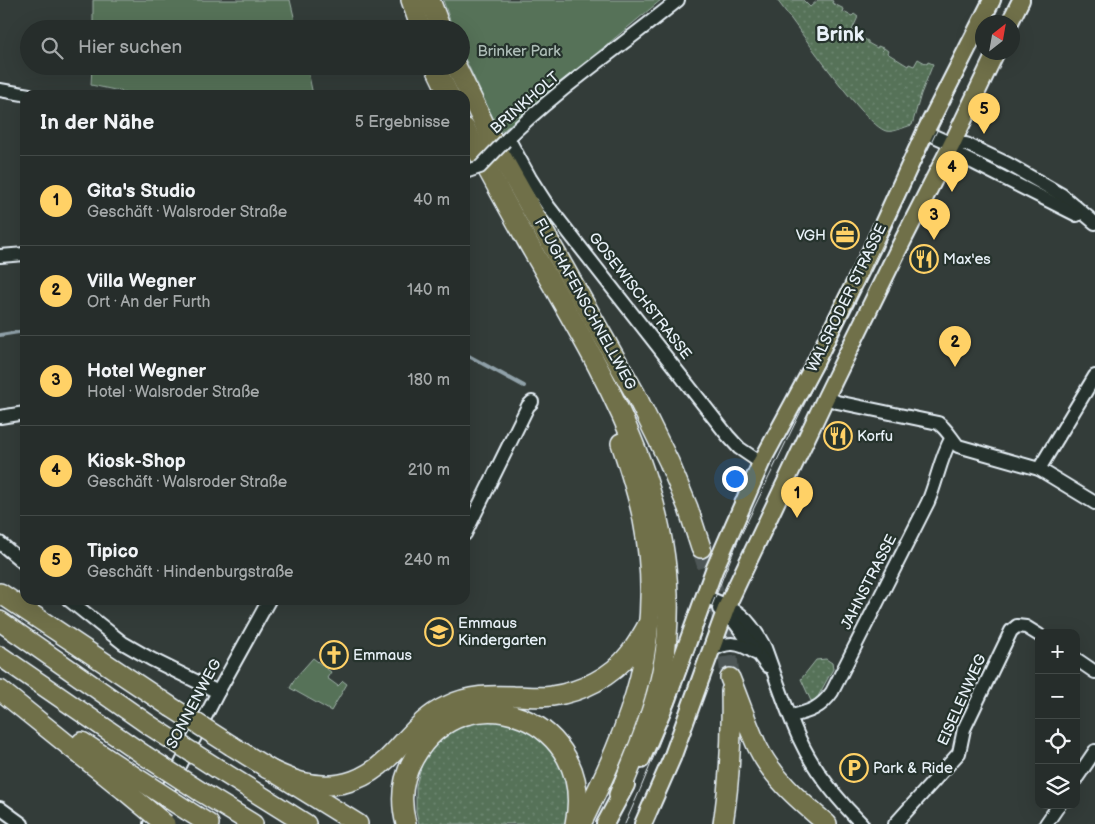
<!DOCTYPE html>
<html lang="de">
<meta charset="utf-8">
<style>
:root{--surface:#262d2b;--page:#2e3533;--text:#f1f3f6;--muted:#a4a8a9;--line:#424947;--accent:#ffd166}
body{margin:0;font-family:"Balsamiq Sans",sans-serif;background:var(--page);color:var(--text)}
.controls{position:absolute;right:15px;bottom:15px;display:grid;overflow:hidden;border-radius:10px;box-shadow:0 5px 20px #0002}
.controls button{width:45px;height:45px;display:grid;place-items:center;padding:0;border:0;border-bottom:1px solid var(--line);background:var(--surface);color:var(--text);font:25px sans-serif}
.compass{position:absolute;left:975px;top:15px;width:45px;height:45px;border-radius:50%;background:var(--surface);box-shadow:0 5px 20px #0002;rotate:31deg}
.you{position:absolute;left:734px;top:478px;width:18px;height:18px;margin:-12px;border:4px solid #fff;border-radius:50%;background:#1a73e8;box-shadow:0 0 0 8px #1a73e833}
.badge{display:grid;place-items:center;width:32px;height:32px;border-radius:50%;background:var(--accent);color:#111;font-size:16px;font-weight:700}
.pin{position:absolute;translate:-50% -41px;filter:drop-shadow(0 1px 2px #0008)}
.pin::after{content:'';position:absolute;top:26px;width:18px;height:15px;background:inherit;clip-path:polygon(0 0,100% 0,50% 100%)}
.list{margin:0;padding:0;list-style:none}
h2{display:flex;justify-content:space-between;align-items:center;height:65px;margin:0;padding:0 20px;font-size:21px}
h2 small{font-size:16px;font-weight:400;color:var(--muted)}
.list li{display:grid;grid-template-columns:32px 1fr auto;gap:15px;align-items:center;box-sizing:border-box;height:90px;padding:0 20px;border-top:1px solid var(--line)}
.list b{display:block;font-size:19px;white-space:nowrap}
.list p{margin:0;font-size:16px;white-space:nowrap;color:var(--muted)}
.list em{font-size:16px;font-style:normal;color:var(--muted)}
.icon{flex:none;width:28px;height:28px;fill:none;stroke:currentColor;stroke-width:2;stroke-linecap:round;stroke-linejoin:round}
.map{position:relative;flex:none;width:1095px;height:824px;overflow:hidden}
.search{position:absolute;background:var(--surface);box-shadow:0 5px 20px #0002;left:20px;top:20px;width:450px;height:55px;display:flex;align-items:center;gap:12px;box-sizing:border-box;padding:0 18px;border-radius:28px;color:var(--muted);font-size:19px}
.panel{position:absolute;background:var(--surface);box-shadow:0 5px 20px #0002;left:20px;top:90px;width:450px;height:515px;border-radius:15px}
.map>svg:first-child{display:block}
.grass{fill:url(#grass-dots);stroke:#9fb2a8}
.green{fill:#567259;stroke:#9fb2a8}
.lines{fill:none;stroke-linecap:round;stroke-linejoin:round}
.stream{stroke:#90a1a9;stroke-width:4}
.highway-tunnel{stroke:#4e5756;stroke-width:19;stroke-dasharray:19 9;stroke-linecap:butt}
.minor-casing{stroke:#e8f1f8;stroke-width:16}
.major-casing{stroke:#e8f1f8;stroke-width:20}
.highway-casing{stroke:#e8f1f8;stroke-width:22}
.minor{stroke:#26332d;stroke-width:12}
.major{stroke:#70704a;stroke-width:16}
.highway{stroke:#70704a;stroke-width:19}
.tram{stroke:#e8f1f8;stroke-width:1}
.minor-bridge-casing{stroke:#e8f1f8;stroke-width:16;stroke-linecap:butt}
.highway-bridge-casing{stroke:#e8f1f8;stroke-width:22;stroke-linecap:butt}
.minor-bridge{stroke:#26332d;stroke-width:12}
.highway-bridge{stroke:#70704a;stroke-width:19}
.labels{text-anchor:middle;dominant-baseline:central;stroke-width:4.5;stroke-linejoin:round;paint-order:stroke}
.park-label{font-size:15px;fill:#aebeb8;stroke:#26332d}
.street-label{font-size:15px;fill:#e8f1f8;stroke:#26332d}
.poi-label{font-size:15px;fill:#e8f1f8;stroke:#26332d;text-anchor:start}
.district-label{font-size:20px;font-weight:bold;fill:#e8f1f8;stroke:#26332d}
</style>
<div class="map">
<svg width="1095" height="824" viewBox="0 0 1095 824">
<defs>
<pattern id="grass-dots" width="8" height="8" patternUnits="userSpaceOnUse" patternTransform="scale(1.25)"><rect width="8" height="8" fill="#567259"/><path d="M2 2h.1M6 6h.1" fill="none" stroke="#6e8772" stroke-width="1.8" stroke-linecap="round"/></pattern>
</defs>
<rect width="100%" height="100%" fill="#333c39"/>
<filter id="ink" filterUnits="userSpaceOnUse"><feTurbulence type="fractalNoise" baseFrequency=".02" numOctaves="2"/><feDisplacementMap in="SourceGraphic" scale="10" xChannelSelector="R" yChannelSelector="G"/><feConvolveMatrix kernelMatrix="1 2 1 2 8 2 1 2 1" color-interpolation-filters="sRGB"/></filter>
<g filter="url(#ink)">
<g class="grass">
<path d="M777,0H803L810,7L818,0H831L833,1L832,3L844,9L843,12L852,16L854,14L858,17L852,30L857,32L856,35L868,41V43L877,48L878,46L883,48L882,51L884,48L888,51L887,53L908,66L909,64L914,66L918,59L927,64L928,62L933,64L921,94L912,125C904,127 893,133 886,131C864,125 795,23 777,0Z"/>
<path d="M826,659L832,663L833,669L816,700L811,701L801,679L816,660Z"/>
<path d="M490,718L526,724L568,770L569,824H419L416,811V786L424,756L435,743L457,726Z"/>
</g>
<g class="green">
<path d="M93,0H290L297,29H93Z"/>
<path d="M443,0H661L500,133L461,50V29H453Z"/>
<path d="M92,66H307L313,95H139L91,85Z"/>
<path d="M313,658L331,672L327,678L338,686L343,681L347,684L331,711L290,688L296,677Z"/>
</g>
<g class="lines">
<g class="stream">
<path d="M0,335L25,331"/>
<path d="M465,354L524,386"/>
</g>
<path class="highway-tunnel" d="M701,548C715,591 727,633 730,678"/>
<defs>
<g id="minor">
<path d="M0,90L29,95"/>
<path d="M925,132L952,144H966L1008,164L1062,195L1095,223"/>
<path d="M508,138L530,178L548,206L728,436L739,448L761,463"/>
<path d="M505,141C557,89 621,47 678,0"/>
<path d="M952,144L960,156L1077,215"/>
<path d="M0,256L25,254"/>
<path d="M826,397L837,402L938,423C947,429 951,438 958,446L1039,469L1095,503"/>
<path d="M0,417L25,413"/>
<path d="M1039,469L1095,376"/>
<path d="M465,534L528,406L532,402"/>
<path d="M0,543L25,564"/>
<path d="M704,596C737,609 748,615 765,648C776,678 786,709 799,738C814,771 837,799 862,824"/>
<path d="M69,600L123,643L151,659L218,692"/>
<path d="M719,609L735,623L767,666"/>
<path d="M711,651C727,641 739,642 755,653"/>
<path d="M1076,659L1095,672"/>
<path d="M791,716C809,712 821,708 832,692L928,502C937,481 940,459 951,439"/>
<path d="M1076,779L1095,751"/>
<path d="M0,808L22,824"/>
<path d="M150,824L218,692L269,600"/>
<path d="M895,824L959,753L964,729L1011,631L1017,626L1026,627L1039,635"/>
<path d="M1046,824L1059,805"/>
</g>
<g id="major">
<path d="M1010,22L1021,0"/>
<path d="M641,760L666,702L714,570L761,463L815,363L872,248L925,132L992,0"/>
<path d="M605,824L626,785"/>
<path d="M643,824L672,758L727,606L826,397L897,252L952,144L996,52"/>
</g>
<g id="highway">
<path d="M411,0L421,29"/>
<path d="M430,0L441,29"/>
<path d="M435,66L449,95"/>
<path d="M456,66L491,138L636,395L669,462L688,508L701,548"/>
<path d="M465,128C489,172 513,217 538,260C610,385 690,516 663,666C655,710 636,753 619,795"/>
<path d="M0,593L171,707"/>
<path d="M0,621L149,725"/>
<path d="M0,656L144,755"/>
<path d="M730,678C739,700 747,724 757,746C773,779 800,801 827,824"/>
<path d="M0,690L124,790"/>
<path d="M82,742L132,775"/>
<path d="M232,746L358,824"/>
<path d="M266,768C277,773 289,779 301,782C340,792 370,779 396,750C412,733 425,716 447,706C469,695 491,695 514,696C526,696 540,698 552,696C581,692 612,677 630,653C638,643 644,631 650,621"/>
<path d="M218,769L306,824"/>
<path d="M201,792L253,824"/>
<path d="M188,811L209,824"/>
<path d="M406,824C400,801 402,778 414,758C466,667 597,721 575,824"/>
<path d="M581,824C632,721 666,638 643,520C638,494 629,468 621,443"/>
<path d="M723,824C730,779 732,736 731,691"/>
</g>
</defs>
<use href="#minor" class="minor-casing"/>
<use href="#major" class="major-casing"/>
<use href="#highway" class="highway-casing"/>
<use href="#minor" class="minor"/>
<use href="#major" class="major"/>
<use href="#highway" class="highway"/>
<g class="tram">
<path d="M990,22L1002,0"/>
<path d="M625,824C667,732 698,636 737,543L982,38"/>
</g>
<defs>
<path id="minor-bridge" d="M465,172L480,167L505,141"/>
<g id="highway-bridge">
<path d="M171,707L232,746"/>
<path d="M149,725L218,769"/>
<path d="M144,755L201,792"/>
<path d="M132,775L188,811"/>
<path d="M124,790L165,824"/>
</g>
</defs>
<use href="#minor-bridge" class="minor-bridge-casing"/>
<use href="#highway-bridge" class="highway-bridge-casing"/>
<use href="#minor-bridge" class="minor-bridge"/>
<use href="#highway-bridge" class="highway-bridge"/>
</g>
</g>
<defs>
<symbol id="office-ring" viewBox="-11 -11 22 22"><circle r="9.5" fill="#26332d" stroke="#ffd166" stroke-width="1.5"/><path d="M-6-3h4V-5.5h4V-3h4V5H-6ZM-1-4.5V-3h2v-1.5ZM-6 0V1H6V0Z" fill="#ffd166"/></symbol>
<symbol id="restaurant-ring" viewBox="-11 -11 22 22"><circle r="9.5" fill="#26332d" stroke="#ffd166" stroke-width="1.5"/><path d="M-5-6h1v4h1v-4h1v4h1v-4h1v5L-1.5 .5V6h-2V.5L-5-1ZM5-6V6H3V1.5H1.5Q1.5-4 5-6Z" fill="#ffd166"/></symbol>
<symbol id="school-ring" viewBox="-11 -11 22 22"><circle r="9.5" fill="#26332d" stroke="#ffd166" stroke-width="1.5"/><path d="M0-5L7-2L0 1L-7-2ZM-4 1L0 2.5L4 1V4Q0 6-4 4Z" fill="#ffd166"/></symbol>
<symbol id="church-ring" viewBox="-11 -11 22 22"><circle r="9.5" fill="#26332d" stroke="#ffd166" stroke-width="1.5"/><path d="M-1.2-6h2.4v3.5h3.3v2.4h-3.3V6h-2.4V-.1h-3.3v-2.4h3.3Z" fill="#ffd166"/></symbol>
<symbol id="parking-ring" viewBox="-11 -11 22 22"><circle r="9.5" fill="#26332d" stroke="#ffd166" stroke-width="1.5"/><path d="M-3.5-5.5H1a3.5 3.5 0 0 1 0 7H-1V5.5H-3.5ZM-1-3.4V-.6H.8a1.4 1.4 0 0 0 0-2.8Z" fill="#ffd166"/></symbol>
</defs>
<g fill-rule="evenodd">
<use href="#office-ring" x="829" y="219" width="32" height="32"/>
<use href="#restaurant-ring" x="908" y="243" width="32" height="32"/>
<use href="#restaurant-ring" x="822" y="420" width="32" height="32"/>
<use href="#school-ring" x="423" y="616" width="32" height="32"/>
<use href="#church-ring" x="318" y="639" width="32" height="32"/>
<use href="#parking-ring" x="838" y="752" width="32" height="32"/>
</g>
<g class="labels">
<g class="park-label">
<text x="519" y="51">Brinker Park</text>
</g>
<g class="street-label">
<text transform="translate(525 103) rotate(-41)">BRINKHOLT</text>
<text transform="translate(640 296) rotate(52)">GOSEWISCHSTRASSE</text>
<text transform="translate(847 298) rotate(-64)">WALSRODER STRASSE</text>
<text transform="translate(585 304) rotate(61)">FLUGHAFENSCHNELLWEG</text>
<text transform="translate(869 582) rotate(-63)">JAHNSTRASSE</text>
<text transform="translate(962 700) rotate(-66)">EISELENWEG</text>
<text transform="translate(194 704) rotate(-62)">SONNENWEG</text>
</g>
<g class="poi-label">
<text x="826" y="235" text-anchor="end">VGH</text>
<text x="943" y="259">Max'es</text>
<text x="857" y="436">Korfu</text>
<text x="458" y="623">Emmaus<tspan x="458" dy="17">Kindergarten</tspan></text>
<text x="353" y="655">Emmaus</text>
<text x="873" y="768">Park &amp; Ride</text>
</g>
<g class="district-label">
<text x="840" y="35">Brink</text>
</g>
</g>
</svg>
<div class="controls">
<button>+</button>
<button>−</button>
<button><svg class="icon" aria-label="locate" viewBox="0 0 24 24"><circle cx="12" cy="12" r="6"/><path d="M12 2v4M12 18v4M2 12h4M18 12h4"/></svg></button>
<button><svg class="icon" aria-label="layers" viewBox="0 0 24 24"><path d="M12 4l9 5-9 5-9-5zM3 14l9 5 9-5"/></svg></button>
</div>
<svg class="compass" viewBox="-18 -18 36 36"><path d="M0-13l5 13h-10z" fill="#e53935"/><path d="M0 13l5-13h-10z" fill="#a4a8a9"/></svg>
<div class="you"></div>
<div class="pin badge" style="left:797px;top:518px">1</div>
<div class="pin badge" style="left:955px;top:367px">2</div>
<div class="pin badge" style="left:934px;top:240px">3</div>
<div class="pin badge" style="left:952px;top:192px">4</div>
<div class="pin badge" style="left:984px;top:134px">5</div>
<div class="search"><svg class="icon" aria-label="search" viewBox="0 0 24 24"><circle cx="10" cy="10" r="6"/><path d="M15 15l6 6"/></svg>Hier suchen</div>
<section class="panel">
<h2>In der Nähe<small>5 Ergebnisse</small></h2>
<ul class="list">
<li><span class="badge">1</span><div><b>Gita's Studio</b><p>Geschäft · Walsroder Straße</p></div><em>40 m</em></li>
<li><span class="badge">2</span><div><b>Villa Wegner</b><p>Ort · An der Furth</p></div><em>140 m</em></li>
<li><span class="badge">3</span><div><b>Hotel Wegner</b><p>Hotel · Walsroder Straße</p></div><em>180 m</em></li>
<li><span class="badge">4</span><div><b>Kiosk-Shop</b><p>Geschäft · Walsroder Straße</p></div><em>210 m</em></li>
<li><span class="badge">5</span><div><b>Tipico</b><p>Geschäft · Hindenburgstraße</p></div><em>240 m</em></li>
</ul>
</section>
</div>
